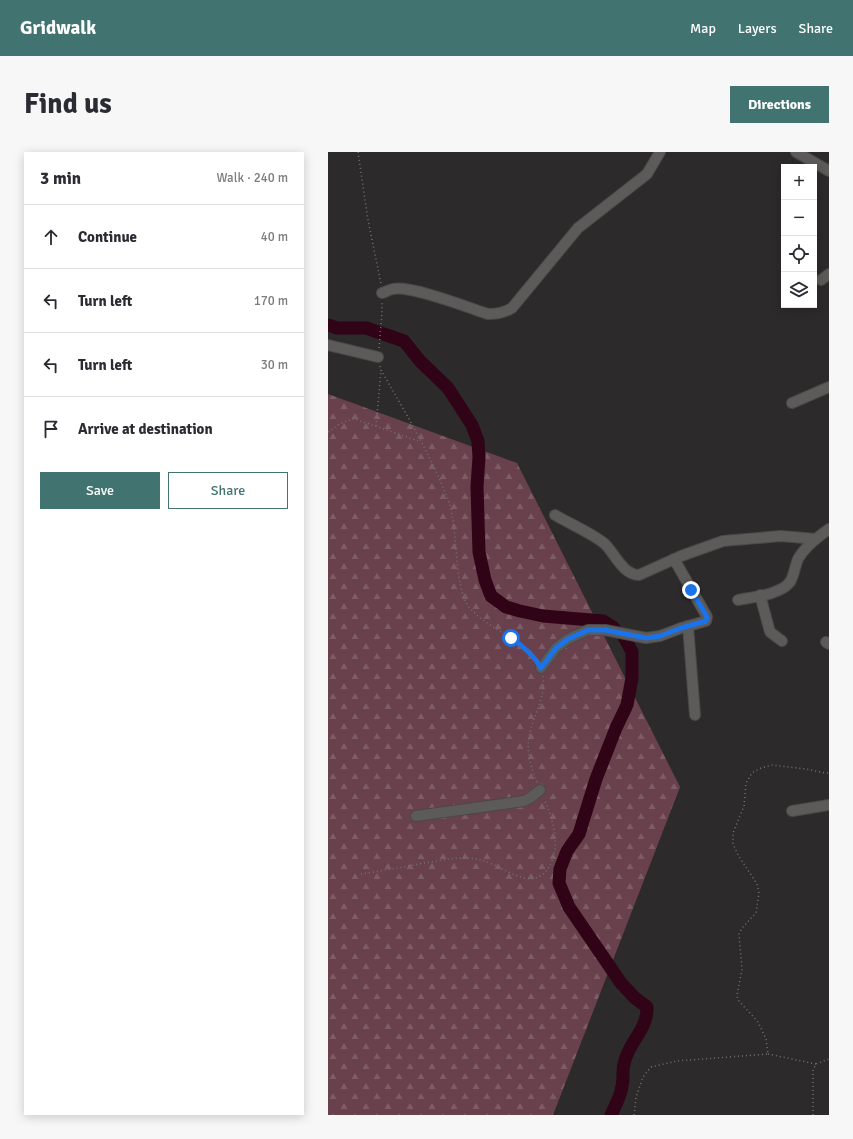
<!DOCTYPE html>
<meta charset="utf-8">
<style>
:root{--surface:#fff;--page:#f7f7f7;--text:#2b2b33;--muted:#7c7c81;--line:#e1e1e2;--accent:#417470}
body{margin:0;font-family:Signika,sans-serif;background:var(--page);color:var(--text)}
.controls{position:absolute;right:12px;top:12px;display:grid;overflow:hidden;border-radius:0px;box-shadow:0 2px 10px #0003}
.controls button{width:36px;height:36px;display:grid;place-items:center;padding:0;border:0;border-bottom:1px solid var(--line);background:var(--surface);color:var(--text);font:20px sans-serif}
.stop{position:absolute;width:12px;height:12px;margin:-9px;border:3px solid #1a73e8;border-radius:50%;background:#fff}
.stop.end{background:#1a73e8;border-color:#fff;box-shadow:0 1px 4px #0008}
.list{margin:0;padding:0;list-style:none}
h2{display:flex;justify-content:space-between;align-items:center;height:52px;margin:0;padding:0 16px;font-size:17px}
h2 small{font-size:13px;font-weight:400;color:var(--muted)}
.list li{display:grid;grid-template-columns:26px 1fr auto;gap:12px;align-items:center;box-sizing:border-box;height:64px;padding:0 16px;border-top:1px solid var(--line)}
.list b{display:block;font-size:15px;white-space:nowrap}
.list em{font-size:13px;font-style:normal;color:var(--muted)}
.actions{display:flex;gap:8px;padding:12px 16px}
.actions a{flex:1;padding:9px 0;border:1px solid var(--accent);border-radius:0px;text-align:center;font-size:14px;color:var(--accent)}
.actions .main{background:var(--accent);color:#fff}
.icon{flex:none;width:22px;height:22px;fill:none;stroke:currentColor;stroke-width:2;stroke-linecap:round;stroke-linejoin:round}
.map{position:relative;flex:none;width:501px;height:963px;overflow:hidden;border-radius:0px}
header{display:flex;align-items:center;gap:24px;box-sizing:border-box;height:56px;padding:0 20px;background:var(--accent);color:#fff}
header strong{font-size:19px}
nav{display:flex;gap:22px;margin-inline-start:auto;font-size:14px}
.intro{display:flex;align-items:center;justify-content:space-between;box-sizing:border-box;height:96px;padding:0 24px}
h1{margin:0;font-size:28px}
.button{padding:10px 18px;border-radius:0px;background:var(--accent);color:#fff;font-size:14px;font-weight:700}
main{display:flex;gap:24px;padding:0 24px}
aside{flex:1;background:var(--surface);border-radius:0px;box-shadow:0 2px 10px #0003}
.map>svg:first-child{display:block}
.forest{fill:url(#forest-firs)}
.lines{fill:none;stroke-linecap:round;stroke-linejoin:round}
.river{stroke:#310316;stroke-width:13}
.minor-casing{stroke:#4a4849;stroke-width:12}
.path{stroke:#757273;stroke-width:1.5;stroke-dasharray:1 3;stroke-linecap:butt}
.minor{stroke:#5d5a5a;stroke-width:10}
.route{stroke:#1a73e8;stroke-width:5}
</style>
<header>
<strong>Gridwalk</strong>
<nav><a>Map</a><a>Layers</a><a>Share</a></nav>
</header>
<div class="intro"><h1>Find us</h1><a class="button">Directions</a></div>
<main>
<aside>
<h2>3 min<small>Walk · 240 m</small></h2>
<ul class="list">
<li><svg class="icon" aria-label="ahead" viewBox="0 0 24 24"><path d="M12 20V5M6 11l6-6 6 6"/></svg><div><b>Continue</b></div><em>40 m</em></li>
<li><svg class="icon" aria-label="left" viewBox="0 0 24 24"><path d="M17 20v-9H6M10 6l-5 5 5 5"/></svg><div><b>Turn left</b></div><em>170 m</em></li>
<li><svg class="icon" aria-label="left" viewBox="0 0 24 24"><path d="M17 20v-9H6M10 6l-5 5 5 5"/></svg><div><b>Turn left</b></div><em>30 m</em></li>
<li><svg class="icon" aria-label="arrive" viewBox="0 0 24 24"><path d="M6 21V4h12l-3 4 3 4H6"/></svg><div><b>Arrive at destination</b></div></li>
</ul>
<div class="actions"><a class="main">Save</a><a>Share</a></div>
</aside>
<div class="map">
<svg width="501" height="963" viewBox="0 0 501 963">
<defs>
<pattern id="forest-firs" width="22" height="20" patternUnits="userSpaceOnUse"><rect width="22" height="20" fill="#68414d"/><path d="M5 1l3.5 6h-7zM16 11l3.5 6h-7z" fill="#7d5c66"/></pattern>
</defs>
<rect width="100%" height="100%" fill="#2d2a2b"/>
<path class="forest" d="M0,242L189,311L352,635L225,963H0Z"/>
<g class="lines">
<g class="river">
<path d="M0,173L9,176H38L76,189L92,209L120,236L144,273L150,289L151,305L149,335L151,400L157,428L163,444L178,455L192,459L215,464L275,469L286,476"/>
<path d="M283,963C287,955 293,943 294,934C296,927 294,919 296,912C300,890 320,878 319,855L307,846L293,831L241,755L231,731L232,717L239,699L251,682L268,627L288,576L299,553L304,526V500L295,483"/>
</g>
<defs>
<g id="minor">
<path d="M468,0L501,19"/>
<path d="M493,128L501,122"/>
<path d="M54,141C57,140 61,138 65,137C83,133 141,156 160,162C169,162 176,161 184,156L250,76L319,22L332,0"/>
<path d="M0,193L50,205"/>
<path d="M464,251L501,235"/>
<path d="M227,363C240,371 268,383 278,393C287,403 296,423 311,423L353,404L395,389L453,384L488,387"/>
<path d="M432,443L442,480L454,489"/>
<path d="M410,448C424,445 452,443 462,430C466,424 467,414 470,407C476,396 491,384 501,377"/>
<path d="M360,474L367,563"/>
<path d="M498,490L501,492"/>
<path d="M213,516L228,496L240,487L260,478H277L318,486L332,484L353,476L378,469L379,465L378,463L346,407"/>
<path d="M464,659L501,653"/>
<path d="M88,664L196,649L202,646L212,638"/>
</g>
</defs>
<use href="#minor" class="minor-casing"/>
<g class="path">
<path d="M30,0L40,68L53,132"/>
<path d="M51,196L54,161V150"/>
<path d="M52,214L53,218C77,260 103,303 120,348C131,376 125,434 141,455C154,471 176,480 193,493C198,497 203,503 208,507"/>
<path d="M48,274L53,218"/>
<path d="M0,280C9,274 16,268 27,267L93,290"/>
<path d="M209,630C203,616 198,600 201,585C205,564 218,545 215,524"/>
<path d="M33,722C54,719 75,715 96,711C111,709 126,705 141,706C162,707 177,721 196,726C220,731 229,704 227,685C226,672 221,658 216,647"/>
<path d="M440,902L488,912"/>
<path d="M306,963L308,945L315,925L323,915L349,909L440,902L438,887L430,870L410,848L409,843L414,817L411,782L414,776L428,761L431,741L429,732L410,703L405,692V681L416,654L418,631L424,621L433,616L444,613L478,617L497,621H501"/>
<path d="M485,963V918L488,912L501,907"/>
</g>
<use href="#minor" class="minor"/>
</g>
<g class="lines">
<path class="route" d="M183,486C195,494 206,503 213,516L228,496L240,487L260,478H277L318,486L332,484L353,476L378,469L379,467L378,463L363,438"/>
</g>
</svg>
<div class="controls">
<button>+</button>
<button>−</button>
<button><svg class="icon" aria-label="locate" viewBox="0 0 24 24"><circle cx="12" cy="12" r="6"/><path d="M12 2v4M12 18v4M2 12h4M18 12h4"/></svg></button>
<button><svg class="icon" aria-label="layers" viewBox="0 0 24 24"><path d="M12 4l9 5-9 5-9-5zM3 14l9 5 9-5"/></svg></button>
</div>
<div class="stop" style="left:183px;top:486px"></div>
<div class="stop end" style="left:363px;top:438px"></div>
</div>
</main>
